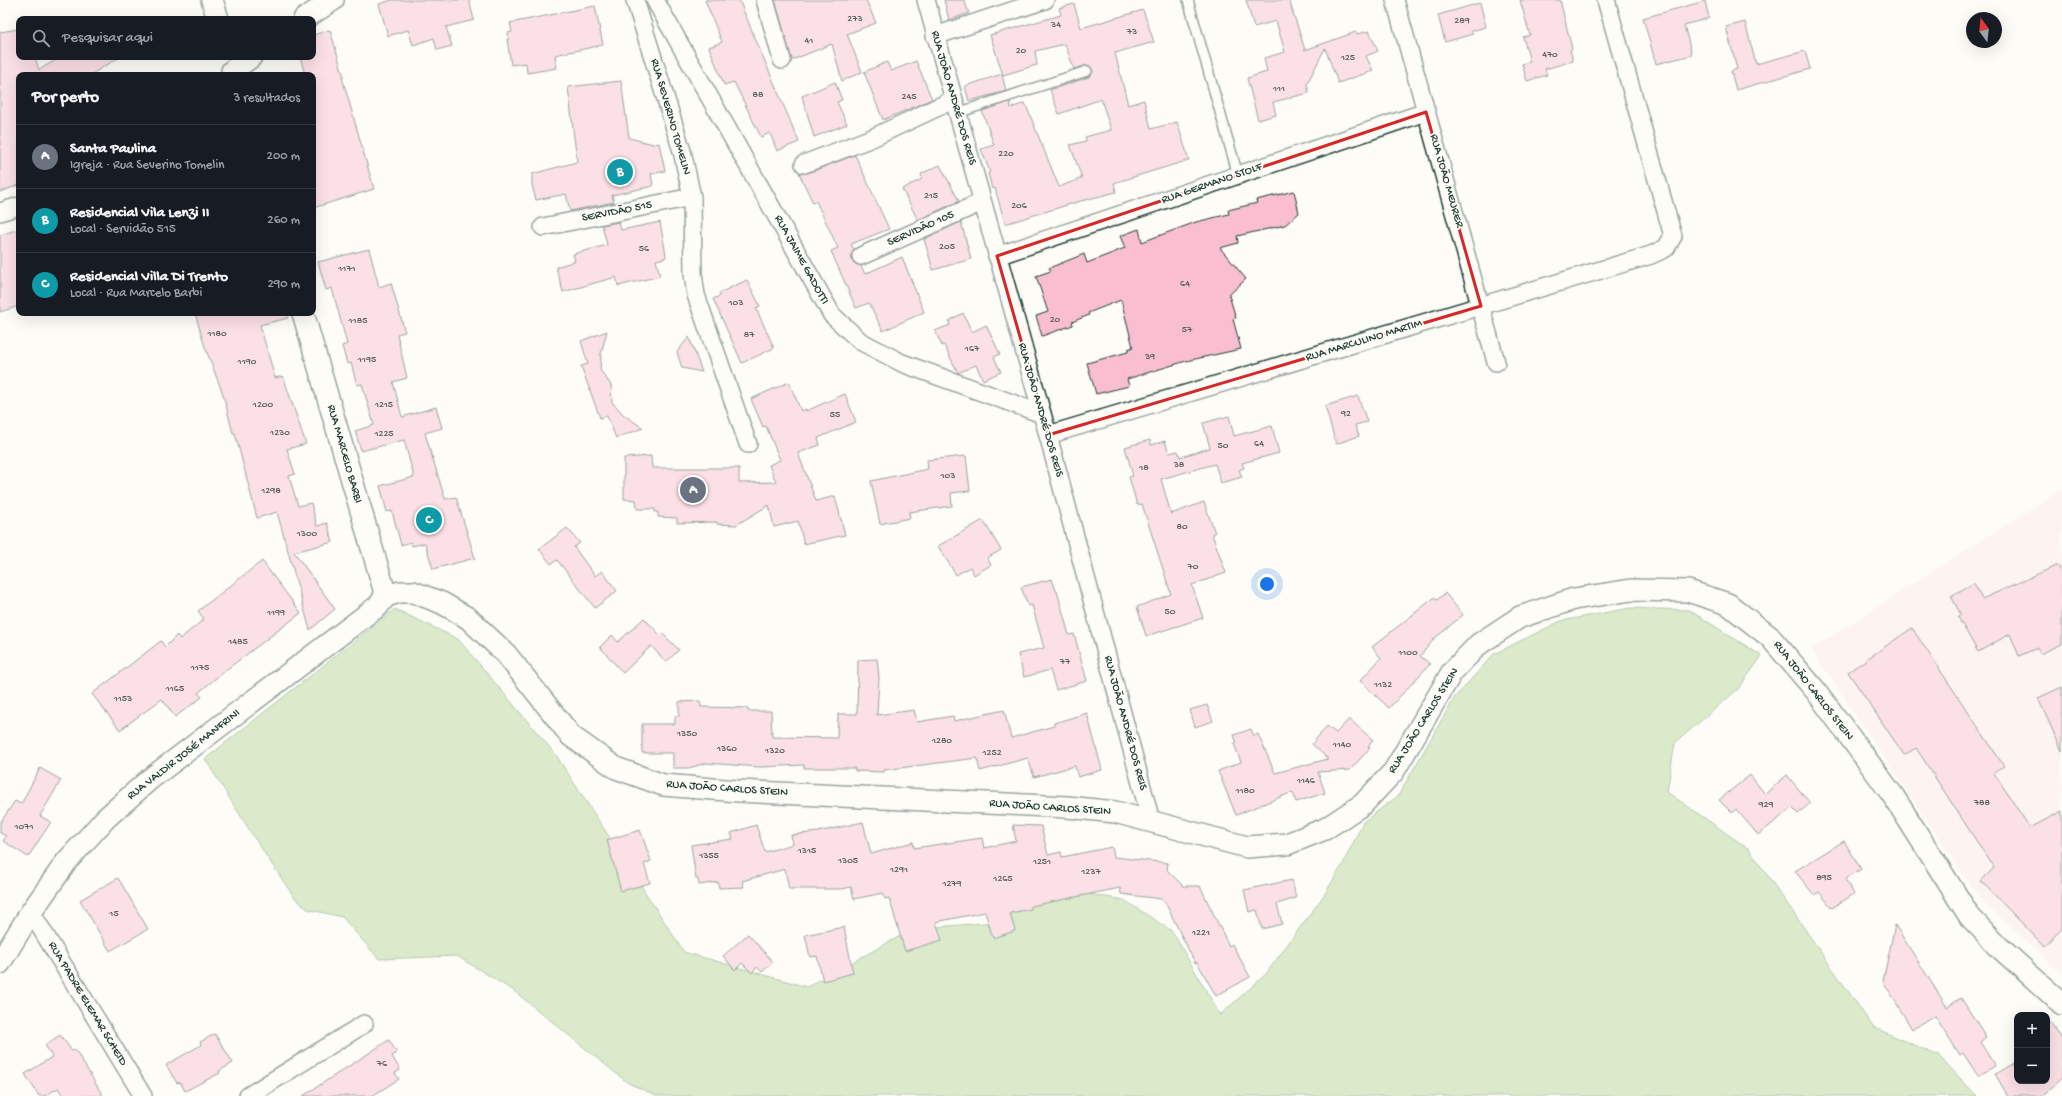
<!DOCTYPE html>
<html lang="pt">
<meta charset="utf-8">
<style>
:root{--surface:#171b24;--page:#20242c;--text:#f1f3f6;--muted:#9ea1a6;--line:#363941;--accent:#c8321e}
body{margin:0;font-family:"Gochi Hand",sans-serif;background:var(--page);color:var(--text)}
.controls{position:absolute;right:12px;bottom:12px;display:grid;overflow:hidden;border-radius:8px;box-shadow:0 4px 16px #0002}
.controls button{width:36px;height:36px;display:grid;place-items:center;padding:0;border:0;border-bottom:1px solid var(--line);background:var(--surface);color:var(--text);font:20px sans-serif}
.compass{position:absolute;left:1966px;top:12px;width:36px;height:36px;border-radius:50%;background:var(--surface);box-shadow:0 4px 16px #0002;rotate:345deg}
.you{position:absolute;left:1267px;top:584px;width:14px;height:14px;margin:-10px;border:3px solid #fff;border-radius:50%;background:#1a73e8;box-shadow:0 0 0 6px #1a73e833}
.badge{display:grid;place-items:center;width:26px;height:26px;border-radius:50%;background:var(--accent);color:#fff;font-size:13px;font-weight:700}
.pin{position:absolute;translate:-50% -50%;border:2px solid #fff;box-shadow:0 1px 4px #0006}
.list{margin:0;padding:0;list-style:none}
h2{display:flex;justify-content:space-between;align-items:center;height:52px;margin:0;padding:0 16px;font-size:17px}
h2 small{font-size:13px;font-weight:400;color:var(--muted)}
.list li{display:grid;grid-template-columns:26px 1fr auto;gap:12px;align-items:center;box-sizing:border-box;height:64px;padding:0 16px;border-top:1px solid var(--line)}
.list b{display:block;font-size:15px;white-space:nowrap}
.list p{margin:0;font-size:13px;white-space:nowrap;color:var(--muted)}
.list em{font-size:13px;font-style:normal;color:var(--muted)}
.icon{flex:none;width:22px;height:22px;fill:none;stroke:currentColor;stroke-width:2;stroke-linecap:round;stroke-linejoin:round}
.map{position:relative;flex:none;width:2062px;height:1096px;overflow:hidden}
.search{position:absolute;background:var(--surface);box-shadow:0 4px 16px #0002;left:16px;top:16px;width:300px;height:44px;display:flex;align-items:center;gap:10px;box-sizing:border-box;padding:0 14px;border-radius:8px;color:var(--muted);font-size:15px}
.panel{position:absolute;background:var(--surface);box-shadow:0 4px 16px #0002;left:16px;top:72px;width:300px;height:244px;border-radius:8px}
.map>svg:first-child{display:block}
.built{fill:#fceaeb}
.green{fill:#afd693;stroke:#678a64}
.building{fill:#f9bfd0;stroke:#1f3d34}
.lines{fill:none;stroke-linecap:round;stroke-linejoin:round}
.service-casing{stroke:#1f3d34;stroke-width:12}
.minor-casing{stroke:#1f3d34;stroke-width:20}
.tertiary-casing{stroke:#1f3d34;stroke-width:24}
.service{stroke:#fdfcf7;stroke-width:9}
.minor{stroke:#fdfcf7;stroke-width:17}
.tertiary{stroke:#fdfcf7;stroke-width:21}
.marked{fill:none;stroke:#d62828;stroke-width:3;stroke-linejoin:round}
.labels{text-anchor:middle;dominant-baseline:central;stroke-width:3.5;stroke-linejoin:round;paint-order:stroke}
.number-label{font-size:10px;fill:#565e5b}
.street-label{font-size:12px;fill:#1f3d34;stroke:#fdfcf7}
</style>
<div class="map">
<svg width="2062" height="1096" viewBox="0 0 2062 1096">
<rect width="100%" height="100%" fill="#fdfcf7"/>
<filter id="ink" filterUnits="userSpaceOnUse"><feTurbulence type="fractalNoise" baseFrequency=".025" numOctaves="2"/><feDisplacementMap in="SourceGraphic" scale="8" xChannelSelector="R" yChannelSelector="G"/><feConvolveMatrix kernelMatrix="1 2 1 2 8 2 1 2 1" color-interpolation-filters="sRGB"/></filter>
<g filter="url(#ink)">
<path class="built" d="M2062,489V973L1980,899L1811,649Z"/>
<path class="green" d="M1630,608L1689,610L1762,656L1738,689L1675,743L1667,792L1749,849L1873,1027L1939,1056L1977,1096H657L628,1083L514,991L457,956L379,959L342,917L307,909L294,897L257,842L205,759L395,609L458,639L556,755L684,952L807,987L913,929L995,922L1065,890L1124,900L1172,931L1220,1015L1265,975L1324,895L1343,864L1363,822L1398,796L1455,697L1494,654L1561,621Z"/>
<g class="building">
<path d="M392,0H469L474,20L446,27L452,46L437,50L434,38L413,45L408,30L388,36L379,4Z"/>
<path d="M705,0H739L799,142L777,151L770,133L761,137L734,82L724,85L709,47L722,42Z"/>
<path d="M775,0H866L876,23L847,34L862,72L842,81L832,44L792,60Z"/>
<path d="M944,0H964L969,13L949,20Z"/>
<path d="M1246,0H1289L1305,50L1356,32L1357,34L1369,31L1378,51L1366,56L1373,71L1338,83L1325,48L1307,84L1309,93L1273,102L1276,115L1258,120L1247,78L1267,72L1264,58L1285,52L1276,21L1254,27Z"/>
<path d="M1520,0H1560L1572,49L1570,50L1573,61L1545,69L1547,75L1527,81L1522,64L1530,61L1523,37L1530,35Z"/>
<path d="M1705,1L1709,18L1684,25L1692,55L1656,64L1643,18Z"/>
<path d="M1480,3L1486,27L1471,31L1473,34L1445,42L1438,15Z"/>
<path d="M1074,4L1081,28L1143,10L1154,42L1115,53L1128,105L1144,100L1151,129L1177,122L1189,160L1114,183L1116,192L1077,202L1005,224L995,188L992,189L988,173L990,172L981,149L994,145L982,111L1010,102L1011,108L1025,103L1059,187L1082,178L1070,145L1086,141L1085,137L1111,130L1101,99L1059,114L1050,90L1089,77L1093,72L1091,67L1088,65L1074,69L1065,44L1035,51L1037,65L1003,75L990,35L1061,15L1059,8Z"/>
<path d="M595,6L603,45L555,55L557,68L527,73L526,63L511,65L507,39H509L508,33L512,32L510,23Z"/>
<path d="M1745,22L1756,64L1805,51L1810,69L1736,90L1731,71L1737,69L1726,27Z"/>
<path d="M19,29V57H35L39,70L61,57H120L90,75H19V185L0,192V32Z"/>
<path d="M330,30L344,77H342L374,189L313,208V75H305L300,57H313V35Z"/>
<path d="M916,61L932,99L883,120L864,72L887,62L891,71Z"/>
<path d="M1002,74L1006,91L969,101L965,86Z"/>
<path d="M621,81L629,138L653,144L659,143L665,171L651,174L653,186L612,195L614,202L570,211L566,194L536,200L532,185V174L577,162L568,87Z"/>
<path d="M835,82L842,100L837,102L847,124L814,137L802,96Z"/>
<path d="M855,155L889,229L851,244L854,250L851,255L852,260L855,264L861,266L865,274L902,257L924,312L883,331L869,303L856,308L831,251L838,248L816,201L813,203L799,173H808Z"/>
<path d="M940,165L959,201L918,220L902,189L922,179L921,174Z"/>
<path d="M1294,191L1299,213L1285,225L1237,236L1238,243L1220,248L1246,279L1229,295L1236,318L1233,319L1241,349L1186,361L1127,379L1129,386L1096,394L1087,363L1128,352V349L1133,347L1121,300L1088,313L1089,315L1072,322L1073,325L1042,336L1036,316L1048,312L1036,276L1051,271L1049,268L1084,254L1087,263L1125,248L1120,236L1139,229L1142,242L1196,222L1229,214L1228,210L1257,203L1256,200Z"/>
<path d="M619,222L621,230L660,222L666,255L665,258L656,260L660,276L618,286L616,277L563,292L556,267L575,261L573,254L607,245L602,225Z"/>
<path d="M961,222L971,259L933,270L924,239Z"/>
<path d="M19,229V306L0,312V235Z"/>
<path d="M369,249L379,287L391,283L405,332L397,334L407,378L393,382L402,417L436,407L442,428L425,433L445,499L456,497L475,558L433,569L425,543L412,546L411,542L401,545L392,511L387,512L380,486L414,477L404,440L361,451L355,431L374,425L362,384L357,385L351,363L347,364L342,346L347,344L332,288L326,290L318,262Z"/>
<path d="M747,280L760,306L756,308L774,348L742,363L713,299L720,296L719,293Z"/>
<path d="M195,313H287L288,318L260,325L275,378L283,376L306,444L287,449L295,474L289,476L298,506L311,503L317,526L327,523L333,542L294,552L335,609L310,630L277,512L257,518L235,433H233L223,394L205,347Z"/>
<path d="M963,313L972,332L986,325L1000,354L994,357L1001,372L983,380L976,365L958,373L944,345L942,346L935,331L950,325L949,321Z"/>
<path d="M607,331L601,354L600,370L611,385L612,402L624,415L643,428L616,438L607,416L600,418L581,366L588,364L581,341Z"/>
<path d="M689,337L695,353L702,372L682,368L677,352Z"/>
<path d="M789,382L801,411L806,409V411L845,394L856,422L818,438L820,445L798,453L816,501L835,496L845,535L804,544L798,521L774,527L769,505L736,525L717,524V522L677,523V518L658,517V512H655V509H637L636,500L624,499V458L651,456L652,468H739V483L776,482L769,465L780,460L766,426L763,427L751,399Z"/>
<path d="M1358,396L1367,422L1355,425L1359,436L1336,444L1325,406Z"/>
<path d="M1229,416L1234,436L1272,426L1279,453L1242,463L1244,468L1239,470L1242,477L1221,483L1215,464L1161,479L1171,514L1204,502L1215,533L1212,534L1226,573L1192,585L1203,618L1146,636L1137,607L1171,594L1142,504L1137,505L1129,477L1133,476L1125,447L1150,440L1151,445L1165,441L1169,453L1178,451L1180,457L1210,448L1203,423Z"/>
<path d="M966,456L970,491L951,493L952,506L909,512L910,518L880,524L871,481L928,469L927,460Z"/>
<path d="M983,520L1001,550L987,558L991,565L974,575L970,567L956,575L938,546Z"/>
<path d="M567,528L580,543L574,547L595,576L602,571L617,591L595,608L557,560L551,564L539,549Z"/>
<path d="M262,561L301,613L222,673L198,693L202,697L175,717L162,699L120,730L92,694L161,641L165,647L177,635L180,639L204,619L198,611Z"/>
<path d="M2058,565L2062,574V644L2040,654L2037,648L2019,656L2010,634L1978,652L1958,617L1961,615L1951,596L1974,583L1982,599Z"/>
<path d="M1052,579L1056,591H1057L1069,635L1074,634L1087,681L1056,690L1050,670L1024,677L1018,654L1044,648L1032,605L1028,606L1021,587Z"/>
<path d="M1445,593L1463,615L1435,638L1420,656L1430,664L1389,708L1360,681L1381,658L1372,647L1435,597L1437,600Z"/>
<path d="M644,618L660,635L662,633L679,650L666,662L651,646L623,673L600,647L612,635L618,642Z"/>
<path d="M1912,628L2004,766L1994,773L2030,828L2062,811V929L2044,946L1981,881L1994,868L1916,748L1904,755L1848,672Z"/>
<path d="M877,659L879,677L877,715L914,710L917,722L953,716L954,721L1004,710L1011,738L1054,726V723L1087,713L1102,770L1078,777L1075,766L1034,777L1028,758L980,771L977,758L884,770V772L855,771V768H804V765L760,767L706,763L689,768H673V753H642V724H675V716H679V702L700,701L701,707L747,708L748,711H771L772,737L837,738L838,714H857L858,660Z"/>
<path d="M2062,687V751L2038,698Z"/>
<path d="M1207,705L1213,721L1195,727L1190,710Z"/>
<path d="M1349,719L1373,740L1368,747L1370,748L1350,770L1318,772L1325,793L1296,802L1293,792L1236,815L1218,771L1241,762L1234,744L1237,743L1234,735L1251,729L1254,736L1258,734L1275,773L1328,759L1312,744L1327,726L1336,733Z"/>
<path d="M40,768L61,780L40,816L51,822L28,857L3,841L6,836L0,833V823L15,801L21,804Z"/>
<path d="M1750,775L1765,794L1787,775L1810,803L1798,814L1792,808L1758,835L1736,809L1732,813L1719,800Z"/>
<path d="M863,822L871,854L913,842L914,848L982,838L984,848L1016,841L1013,825L1041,826L1048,855L1061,852L1062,857L1112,847L1114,857L1168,863L1167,870L1183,886H1200L1229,946L1232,944L1250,977L1216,996L1197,962L1195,963L1165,902L1161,899L1121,894L1120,888L1031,906V909L1010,913L1015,931L993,938L985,912L936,922L942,940L905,951L889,898L885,899L883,893L854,899L851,887L842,889H789L785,869L742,881L744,887L719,888L718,882L699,885L698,879H696L691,845L733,839L731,833L756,825L765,852L793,844L791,835L818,832Z"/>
<path d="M640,830L651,861L644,864L650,883L621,891L607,840Z"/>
<path d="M1844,841L1861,869L1845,879L1854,894L1832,908L1819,892L1814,895L1795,871Z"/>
<path d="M118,878L148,929L110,951L80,900Z"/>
<path d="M1292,880L1296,898L1277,904L1282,924L1262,929L1257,910L1249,912L1244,890Z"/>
<path d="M1895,925L1947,1007L1961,998L1986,1037L1980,1042L1995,1066L1978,1076L1963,1053L1960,1055L1935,1016L1912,1029L1883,981Z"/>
<path d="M844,927L853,973L823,981L817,956L810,957L805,935Z"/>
<path d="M748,934L773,962L762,972L757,967L752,973L742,963L735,970L723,956Z"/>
<path d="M2047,1019L2062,1037V1078L2040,1096H2008L1995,1074L2017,1061V1081H2047Z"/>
<path d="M215,1034L233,1063L219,1071L220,1073L185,1091L180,1082L177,1083L166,1065L201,1045L200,1042Z"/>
<path d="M60,1035L72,1051L75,1049L103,1096H63L58,1088L45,1096H39L25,1074L52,1057L45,1045Z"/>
<path d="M389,1040L397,1053L392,1056L400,1070L395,1073L399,1079L372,1096H303Z"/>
</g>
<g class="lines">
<defs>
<g id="service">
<path d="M1188,0L1238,175"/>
<path d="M957,113L1087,71"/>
</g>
<g id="minor">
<path d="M635,0L682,151L692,197L693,274L696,295L748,444"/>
<path d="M655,0L832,315L860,341L902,363L1042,414"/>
<path d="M765,0L782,60"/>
<path d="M926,0L1048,435L1151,821"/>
<path d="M1395,0L1496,362"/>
<path d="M935,36L1045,0"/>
<path d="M804,164L872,138L953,100"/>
<path d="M0,212L19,206"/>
<path d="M543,227L692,197"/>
<path d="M861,256L982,202"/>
<path d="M997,256L1426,112"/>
<path d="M1048,435L1651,255L1666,248L1673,236L1606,0"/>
<path d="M31,912L143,1096"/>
<path d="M248,1096L364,1024"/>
</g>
<g id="tertiary">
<path d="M212,0L218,19"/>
<path d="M304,19L333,0"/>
<path d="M232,71L251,57"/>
<path d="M303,313L386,596"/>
<path d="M386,596L400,592H413L442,603L468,618L506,654L571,736L616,768L663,785L738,791L1067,807L1115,812L1247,847L1287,844L1325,829L1363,804L1394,771L1452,672L1479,644L1520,617L1574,599L1631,590L1688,591L1728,604L1770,637L1816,691L1894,797L1970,917L1999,947L2062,1004"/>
<path d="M0,963L31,912L67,861L106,818L150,779L366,615L378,606L386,596"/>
</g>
</defs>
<use href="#service" class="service-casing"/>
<use href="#minor" class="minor-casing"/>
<use href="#tertiary" class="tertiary-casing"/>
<use href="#service" class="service"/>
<use href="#minor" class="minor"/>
<use href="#tertiary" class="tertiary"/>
</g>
</g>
<path d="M0 0H2062V1096H0ZM1426,112L1481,306L1048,435L997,256Z" fill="#fdfcf7" fill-opacity=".55" fill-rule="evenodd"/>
<path class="marked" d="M1426,112L1481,306L1048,435L997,256Z"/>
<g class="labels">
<g class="number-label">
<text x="855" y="19">273</text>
<text x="1462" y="21">289</text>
<text x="1056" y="25">34</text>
<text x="1132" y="32">73</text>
<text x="809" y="41">41</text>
<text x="1021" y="51">20</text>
<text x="1550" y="55">470</text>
<text x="1348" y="58">125</text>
<text x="1279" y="89">111</text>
<text x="758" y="95">88</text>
<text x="909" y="97">245</text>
<text x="1006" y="154">220</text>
<text x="931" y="196">215</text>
<text x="1019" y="206">206</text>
<text x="947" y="247">205</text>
<text x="644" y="249">56</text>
<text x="347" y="269">1171</text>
<text x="1185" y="284">64</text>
<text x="736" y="303">103</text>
<text x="1055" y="320">20</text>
<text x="358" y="321">1185</text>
<text x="1187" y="330">57</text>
<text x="217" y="334">1180</text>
<text x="749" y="335">87</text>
<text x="972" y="349">167</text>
<text x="1150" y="357">39</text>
<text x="367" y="360">1195</text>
<text x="247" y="362">1190</text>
<text x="263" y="405">1200</text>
<text x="384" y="405">1215</text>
<text x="1346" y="414">92</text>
<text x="835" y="415">55</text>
<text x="280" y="433">1230</text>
<text x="384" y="434">1225</text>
<text x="1259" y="444">64</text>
<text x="1223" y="446">50</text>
<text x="1179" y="465">38</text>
<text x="1144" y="468">18</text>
<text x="948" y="476">103</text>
<text x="271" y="491">1298</text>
<text x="1182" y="527">80</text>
<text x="307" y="534">1300</text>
<text x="1193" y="567">70</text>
<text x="1170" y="612">50</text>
<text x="276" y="613">1199</text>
<text x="238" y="642">1485</text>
<text x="1408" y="653">1100</text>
<text x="1065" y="662">77</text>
<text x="200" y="668">1175</text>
<text x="1383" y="685">1132</text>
<text x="175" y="689">1165</text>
<text x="123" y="699">1153</text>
<text x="687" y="734">1350</text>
<text x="942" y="741">1280</text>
<text x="1342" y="745">1140</text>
<text x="727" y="749">1360</text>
<text x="775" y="751">1320</text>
<text x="992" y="753">1252</text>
<text x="1306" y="781">1146</text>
<text x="1245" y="791">1180</text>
<text x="1982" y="803">788</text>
<text x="1766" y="805">929</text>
<text x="24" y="827">1071</text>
<text x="807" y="851">1315</text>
<text x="709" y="856">1355</text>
<text x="848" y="861">1305</text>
<text x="1042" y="862">1251</text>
<text x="899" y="870">1291</text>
<text x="1091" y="872">1237</text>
<text x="1824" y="878">895</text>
<text x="1003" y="879">1265</text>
<text x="952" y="884">1279</text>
<text x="114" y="914">15</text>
<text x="1201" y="933">1221</text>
<text x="382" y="1064">76</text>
</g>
<g class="street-label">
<text transform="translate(953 98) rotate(74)">RUA JOÃO ANDRÉ DOS REIS</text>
<text transform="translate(670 117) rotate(74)">RUA SEVERINO TOMELIN</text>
<text transform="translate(1446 181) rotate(74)">RUA JOÃO MEURER</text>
<text transform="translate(1212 184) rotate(-19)">RUA GERMANO STOLF</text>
<text transform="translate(617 212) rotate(-11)">SERVIDÃO 515</text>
<text transform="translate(921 229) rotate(-24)">SERVIDÃO 105</text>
<text transform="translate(801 260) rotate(61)">RUA JAIME GADOTTI</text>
<text transform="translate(1364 341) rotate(-17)">RUA MARCULINO MARTIM</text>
<text transform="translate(1040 410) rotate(74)">RUA JOÃO ANDRÉ DOS REIS</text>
<text transform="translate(344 454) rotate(74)">RUA MARCELO BARBI</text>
<text transform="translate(1813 691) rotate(52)">RUA JOÃO CARLOS STEIN</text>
<text transform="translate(1424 721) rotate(-58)">RUA JOÃO CARLOS STEIN</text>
<text transform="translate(1125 723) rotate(75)">RUA JOÃO ANDRÉ DOS REIS</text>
<text transform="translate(184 755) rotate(-38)">RUA VALDIR JOSÉ MANFRINI</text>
<text transform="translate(727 789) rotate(4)">RUA JOÃO CARLOS STEIN</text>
<text transform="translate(1050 808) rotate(4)">RUA JOÃO CARLOS STEIN</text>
<text transform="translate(87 1004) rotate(59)">RUA PADRE ELEMAR SCHEID</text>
</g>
</g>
</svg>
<div class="controls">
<button>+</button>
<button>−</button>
</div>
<svg class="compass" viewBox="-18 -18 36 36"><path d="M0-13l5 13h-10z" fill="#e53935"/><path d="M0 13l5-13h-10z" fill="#9ea1a6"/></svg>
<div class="you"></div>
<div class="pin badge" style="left:693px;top:490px;background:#6b7280">A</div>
<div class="pin badge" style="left:620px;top:172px;background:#0f9aa8">B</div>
<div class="pin badge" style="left:429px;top:520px;background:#0f9aa8">C</div>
<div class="search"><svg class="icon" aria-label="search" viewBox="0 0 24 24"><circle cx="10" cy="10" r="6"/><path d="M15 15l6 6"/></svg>Pesquisar aqui</div>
<section class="panel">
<h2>Por perto<small>3 resultados</small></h2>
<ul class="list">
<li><span class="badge" style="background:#6b7280">A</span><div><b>Santa Paulina</b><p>Igreja · Rua Severino Tomelin</p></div><em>200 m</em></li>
<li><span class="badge" style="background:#0f9aa8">B</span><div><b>Residencial Vila Lenzi II</b><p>Local · Servidão 515</p></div><em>260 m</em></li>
<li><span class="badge" style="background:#0f9aa8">C</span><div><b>Residencial Villa Di Trento</b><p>Local · Rua Marcelo Barbi</p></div><em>290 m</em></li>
</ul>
</section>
</div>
